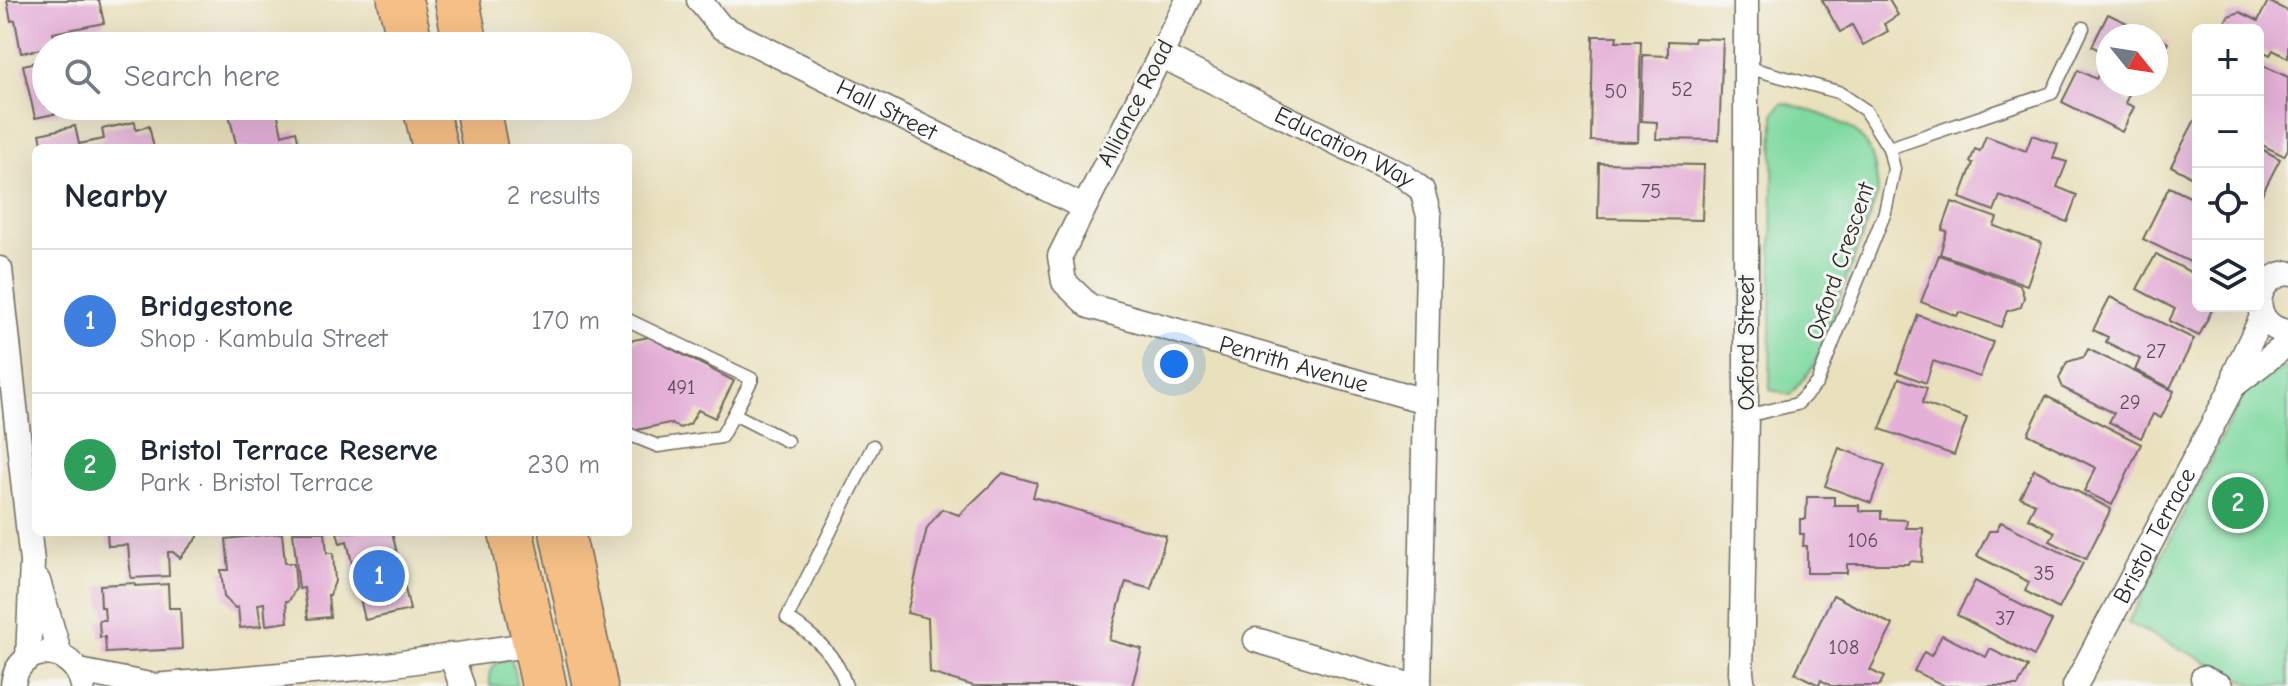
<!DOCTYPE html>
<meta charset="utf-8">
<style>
:root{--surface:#fff;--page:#f2f2f3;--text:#1f2937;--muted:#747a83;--line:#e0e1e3;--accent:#1a73e8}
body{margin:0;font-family:"Comic Neue",sans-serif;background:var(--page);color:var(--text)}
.controls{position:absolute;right:24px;top:24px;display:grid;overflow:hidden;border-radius:12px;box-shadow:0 8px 32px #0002}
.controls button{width:72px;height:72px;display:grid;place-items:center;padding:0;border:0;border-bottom:2px solid var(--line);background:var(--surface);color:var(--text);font:40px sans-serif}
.compass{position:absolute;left:2096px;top:24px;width:72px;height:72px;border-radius:50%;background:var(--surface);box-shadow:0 8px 32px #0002;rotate:120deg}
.you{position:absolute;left:1174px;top:364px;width:28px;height:28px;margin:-20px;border:6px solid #fff;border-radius:50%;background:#1a73e8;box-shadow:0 0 0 12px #1a73e833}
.badge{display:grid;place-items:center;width:52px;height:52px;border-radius:50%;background:var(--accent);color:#fff;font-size:26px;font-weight:700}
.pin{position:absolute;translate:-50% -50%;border:4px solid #fff;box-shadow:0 2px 8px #0006}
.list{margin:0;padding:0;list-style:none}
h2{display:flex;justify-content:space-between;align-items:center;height:104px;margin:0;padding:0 32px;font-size:34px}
h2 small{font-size:26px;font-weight:400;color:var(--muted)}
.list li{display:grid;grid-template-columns:52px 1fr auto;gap:24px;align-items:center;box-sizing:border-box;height:144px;padding:0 32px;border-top:2px solid var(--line)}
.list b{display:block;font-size:30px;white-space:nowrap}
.list p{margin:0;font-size:26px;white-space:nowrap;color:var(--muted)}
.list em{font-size:26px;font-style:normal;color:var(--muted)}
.icon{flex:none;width:44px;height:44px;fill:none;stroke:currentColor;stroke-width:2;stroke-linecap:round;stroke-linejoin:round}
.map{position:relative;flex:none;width:2288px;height:686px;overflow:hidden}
.search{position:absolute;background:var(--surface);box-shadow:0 8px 32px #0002;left:32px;top:32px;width:600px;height:88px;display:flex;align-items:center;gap:20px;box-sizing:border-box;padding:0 28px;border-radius:44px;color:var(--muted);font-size:30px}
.panel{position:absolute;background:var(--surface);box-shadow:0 8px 32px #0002;left:32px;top:144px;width:600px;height:392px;border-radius:12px}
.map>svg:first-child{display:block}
.park{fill:#7fd9a0;stroke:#558266;stroke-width:2}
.building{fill:#e5b0d8}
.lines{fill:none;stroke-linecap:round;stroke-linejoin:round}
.lane-casing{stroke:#6e6a5e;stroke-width:15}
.street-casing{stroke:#6e6a5e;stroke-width:27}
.highway-casing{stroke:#6e6a5e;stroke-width:47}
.lane{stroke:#fff;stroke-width:12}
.street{stroke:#fff;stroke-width:24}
.highway{stroke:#f5bf86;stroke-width:44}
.labels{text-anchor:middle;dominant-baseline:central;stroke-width:6;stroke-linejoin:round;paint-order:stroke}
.number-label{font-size:20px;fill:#5a4c56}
.street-label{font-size:24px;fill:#2b2b2b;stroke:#f6f6f2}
</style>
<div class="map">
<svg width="2288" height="686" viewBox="0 0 2288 686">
<rect width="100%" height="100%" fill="#f6f6f2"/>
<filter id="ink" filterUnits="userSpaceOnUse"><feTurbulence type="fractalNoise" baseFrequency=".0125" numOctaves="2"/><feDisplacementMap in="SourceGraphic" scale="16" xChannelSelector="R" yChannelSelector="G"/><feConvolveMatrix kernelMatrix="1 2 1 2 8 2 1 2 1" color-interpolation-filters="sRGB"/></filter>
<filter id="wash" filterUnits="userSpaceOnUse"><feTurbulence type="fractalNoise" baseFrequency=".006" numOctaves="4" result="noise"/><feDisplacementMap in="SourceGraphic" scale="32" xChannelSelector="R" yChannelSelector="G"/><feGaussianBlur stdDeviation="1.8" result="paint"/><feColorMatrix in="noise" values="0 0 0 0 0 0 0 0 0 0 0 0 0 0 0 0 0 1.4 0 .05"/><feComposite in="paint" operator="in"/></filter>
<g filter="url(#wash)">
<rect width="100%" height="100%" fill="#e9e0bc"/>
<g class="park">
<path d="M1782,103C1797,105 1810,110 1825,116C1867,132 1875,149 1878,193L1814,366L1790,395L1770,390L1774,114Z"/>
<path d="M2288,367V686H2256L2128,623L2249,383Z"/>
<path d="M506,659H511L517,686H490C489,672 492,662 506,659Z"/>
</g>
<g id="blocks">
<g class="building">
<path d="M7,0H99L104,23L53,33L56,46L21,53L15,20L11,21Z"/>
<path d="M1822,0H1889L1898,15L1884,24L1888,31L1863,45L1852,25L1840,32Z"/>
<path d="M2268,1L2288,11V58L2273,50L2270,55L2258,49V30H2221L2228,16L2240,12L2258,21Z"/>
<path d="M2108,14L2154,36H2108V55L2092,46Z"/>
<path d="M1593,36H1617L1616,41H1641L1638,142L1591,141Z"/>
<path d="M2156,37L2168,43L2156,67Z"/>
<path d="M1695,38L1723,39L1719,140L1656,139L1657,122L1641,121L1643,55L1668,56V41L1694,42Z"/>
<path d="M2108,55V84H2134L2125,103L2134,107L2122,132L2062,102L2078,70L2096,79Z"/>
<path d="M46,60V106H71L72,110L35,118L23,65Z"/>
<path d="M2258,63L2288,77V149L2284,156L2258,143V124L2262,117L2258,115Z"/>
<path d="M227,106H276L282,135L296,131L300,148H237Z"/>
<path d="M2198,114V180L2171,166Z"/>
<path d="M135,122L136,130L149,126L154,148H43L40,134L75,126L79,144L104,139L102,129Z"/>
<path d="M2032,135L2058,144L2053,158L2067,162L2057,187L2077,195L2067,222L2000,196L1994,211L1960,198L1973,163L1970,162L1975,149L1980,151L1986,136L2026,151Z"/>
<path d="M2258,147L2280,159L2258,202Z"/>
<path d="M1599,163L1704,165L1702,220L1598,218Z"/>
<path d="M2169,187L2198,201V266L2143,239Z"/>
<path d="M1952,202L1997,218L1994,226L2042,243L2027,285L1940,254L1947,231L1942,230Z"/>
<path d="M2156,254L2198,276V306H2214L2199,336L2169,321L2175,309L2137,289Z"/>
<path d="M1939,255L2020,285L2024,297L2021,307L2007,311L2001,327L1959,312L1957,316L1921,302Z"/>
<path d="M2110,297L2194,339L2170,388L2135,370L2140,359L2106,342L2108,337L2093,330Z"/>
<path d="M1918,315L1993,342L1980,377L1933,361L1926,383L1897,372Z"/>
<path d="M649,337L734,381L715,418L698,410L690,424L680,428L669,423L632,431L628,420V393L632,392L628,373V341Z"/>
<path d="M2088,349L2174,391L2161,418L2153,414L2141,438L2109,422L2114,413L2063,388L2059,378L2067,362L2084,357Z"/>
<path d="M1899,378L1927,388L1922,403L1967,419L1954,455L1880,429Z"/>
<path d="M2046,396L2141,444L2112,505L2084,491L2096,468L2028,434Z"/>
<path d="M1839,448L1885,465L1871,503L1825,486Z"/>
<path d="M2034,469L2111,509L2086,559L2050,541L2055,532L2028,518L2035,504L2020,497Z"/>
<path d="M1003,473L1037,483L1033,497L1166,536L1151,589L1126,582L1109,640L1142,649L1132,686H974L930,673L928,618L907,613L927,528L942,509L959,515Z"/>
<path d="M1807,497H1834V505H1859V511H1881V519L1907,520L1906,528H1923L1922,562L1909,561L1908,564H1847V573H1807V546H1803L1804,534H1800V519H1806Z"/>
<path d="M2001,522L2083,563L2059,609L2025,591L2029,582L1977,556L1989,531H1996Z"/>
<path d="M107,532H198V537L180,558L173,552H168L169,576L131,578L128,545L108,546Z"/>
<path d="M293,532H325L327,553H333L335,581L330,595H328L330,617L308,619L304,588L299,589Z"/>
<path d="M337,532H392L410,610L365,620L347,541L340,543Z"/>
<path d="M282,533L285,563H294L296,588L289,601H286L288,622L266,625L264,603L258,604L261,626L240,628L238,607L235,608L224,597L221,570H229L226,539Z"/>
<path d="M1975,581L2052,621L2034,656L1957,615Z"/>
<path d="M135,583V586L168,584L169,608H180L182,649L106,653L105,637H100L99,620H105L104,607H101L100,585Z"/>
<path d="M1833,595L1893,625L1870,670L1884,677L1879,686H1831L1821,680L1819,685L1795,673Z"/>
<path d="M1942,635L1986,657L1990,649L2028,667L2018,686H1945L1914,671L1924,652L1931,656Z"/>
</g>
</g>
</g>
<g filter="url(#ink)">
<use href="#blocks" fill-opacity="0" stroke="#6e6a5e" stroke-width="2"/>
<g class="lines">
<defs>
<g id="lane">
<path d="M1746,67L1838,92L1865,110L1889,148L1894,169L1885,212L1817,383L1797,404L1746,416"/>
<path d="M1889,148L2052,93L2083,28"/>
<path d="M628,320L752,379L734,414L787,441"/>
<path d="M628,434L658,446L721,437L734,414"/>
<path d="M846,686C837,655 813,635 787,618L873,446"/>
</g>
<g id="street">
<path id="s1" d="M699,0L721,27L1083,207"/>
<path id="s2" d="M1188,0L1060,256L1064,282L1089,306L1425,401"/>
<path id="s3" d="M1160,55L1404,176L1422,190L1429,216L1419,686"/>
<path d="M0,269L32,562L28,659"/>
<path d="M2288,273C2250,278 2250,327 2288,332"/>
<path d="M2233,386L2281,349L2288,338"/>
<path d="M38,581L60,655"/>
<path d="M1256,640L1412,686"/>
<path d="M451,655L462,686"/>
<path d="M79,671L155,686"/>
<path d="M2203,678L2220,686"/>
<path d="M13,686C16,642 75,643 83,686"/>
<path d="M154,686L381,666L534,644"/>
<path d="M1743,686L1741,673L1746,416V0"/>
<path id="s4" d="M2075,686L2233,386L2236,371L2262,317"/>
</g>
<g id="highway">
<path d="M400,0L411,46"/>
<path d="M457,0L466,46"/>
<path d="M425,106L435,148"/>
<path d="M477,106L485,148"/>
<path d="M511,532L544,686"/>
<path d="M562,532L595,686"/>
</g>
</defs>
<use href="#lane" class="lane-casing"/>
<use href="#street" class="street-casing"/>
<use href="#highway" class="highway-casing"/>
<use href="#lane" class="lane"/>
<use href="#street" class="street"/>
<use href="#highway" class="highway"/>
</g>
</g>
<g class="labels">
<g class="number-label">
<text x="1682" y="89">52</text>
<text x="1616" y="91">50</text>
<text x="1651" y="191">75</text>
<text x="2156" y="351">27</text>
<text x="681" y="387">491</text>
<text x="2130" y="402">29</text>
<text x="1863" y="540">106</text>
<text x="2044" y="573">35</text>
<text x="2005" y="618">37</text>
<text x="1844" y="647">108</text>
</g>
<g class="street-label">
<text transform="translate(1135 103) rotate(-63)">Alliance Road</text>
<text stroke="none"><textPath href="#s1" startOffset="220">Hall Street</textPath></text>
<text stroke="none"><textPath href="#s3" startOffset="206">Education Way</textPath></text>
<text transform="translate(1840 261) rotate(-71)">Oxford Crescent</text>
<text transform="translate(1746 343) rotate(-90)">Oxford Street</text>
<text stroke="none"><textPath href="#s2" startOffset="560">Penrith Avenue</textPath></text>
<text stroke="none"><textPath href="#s4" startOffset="170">Bristol Terrace</textPath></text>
</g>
</g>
</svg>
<div class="controls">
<button>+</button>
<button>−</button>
<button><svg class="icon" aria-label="locate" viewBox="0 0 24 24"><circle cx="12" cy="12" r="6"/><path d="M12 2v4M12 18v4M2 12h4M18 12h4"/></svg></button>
<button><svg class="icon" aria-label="layers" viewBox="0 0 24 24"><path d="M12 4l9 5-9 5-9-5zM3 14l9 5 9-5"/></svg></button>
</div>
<svg class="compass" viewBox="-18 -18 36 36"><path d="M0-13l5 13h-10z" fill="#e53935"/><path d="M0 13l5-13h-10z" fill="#747a83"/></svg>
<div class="you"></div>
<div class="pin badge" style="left:379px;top:576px;background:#3f7fe0">1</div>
<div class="pin badge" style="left:2238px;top:503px;background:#2e9e5b">2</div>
<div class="search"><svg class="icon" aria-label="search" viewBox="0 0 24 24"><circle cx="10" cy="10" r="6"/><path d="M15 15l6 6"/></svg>Search here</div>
<section class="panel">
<h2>Nearby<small>2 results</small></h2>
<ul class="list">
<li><span class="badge" style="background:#3f7fe0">1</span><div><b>Bridgestone</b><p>Shop · Kambula Street</p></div><em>170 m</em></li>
<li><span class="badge" style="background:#2e9e5b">2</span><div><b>Bristol Terrace Reserve</b><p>Park · Bristol Terrace</p></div><em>230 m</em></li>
</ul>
</section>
</div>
